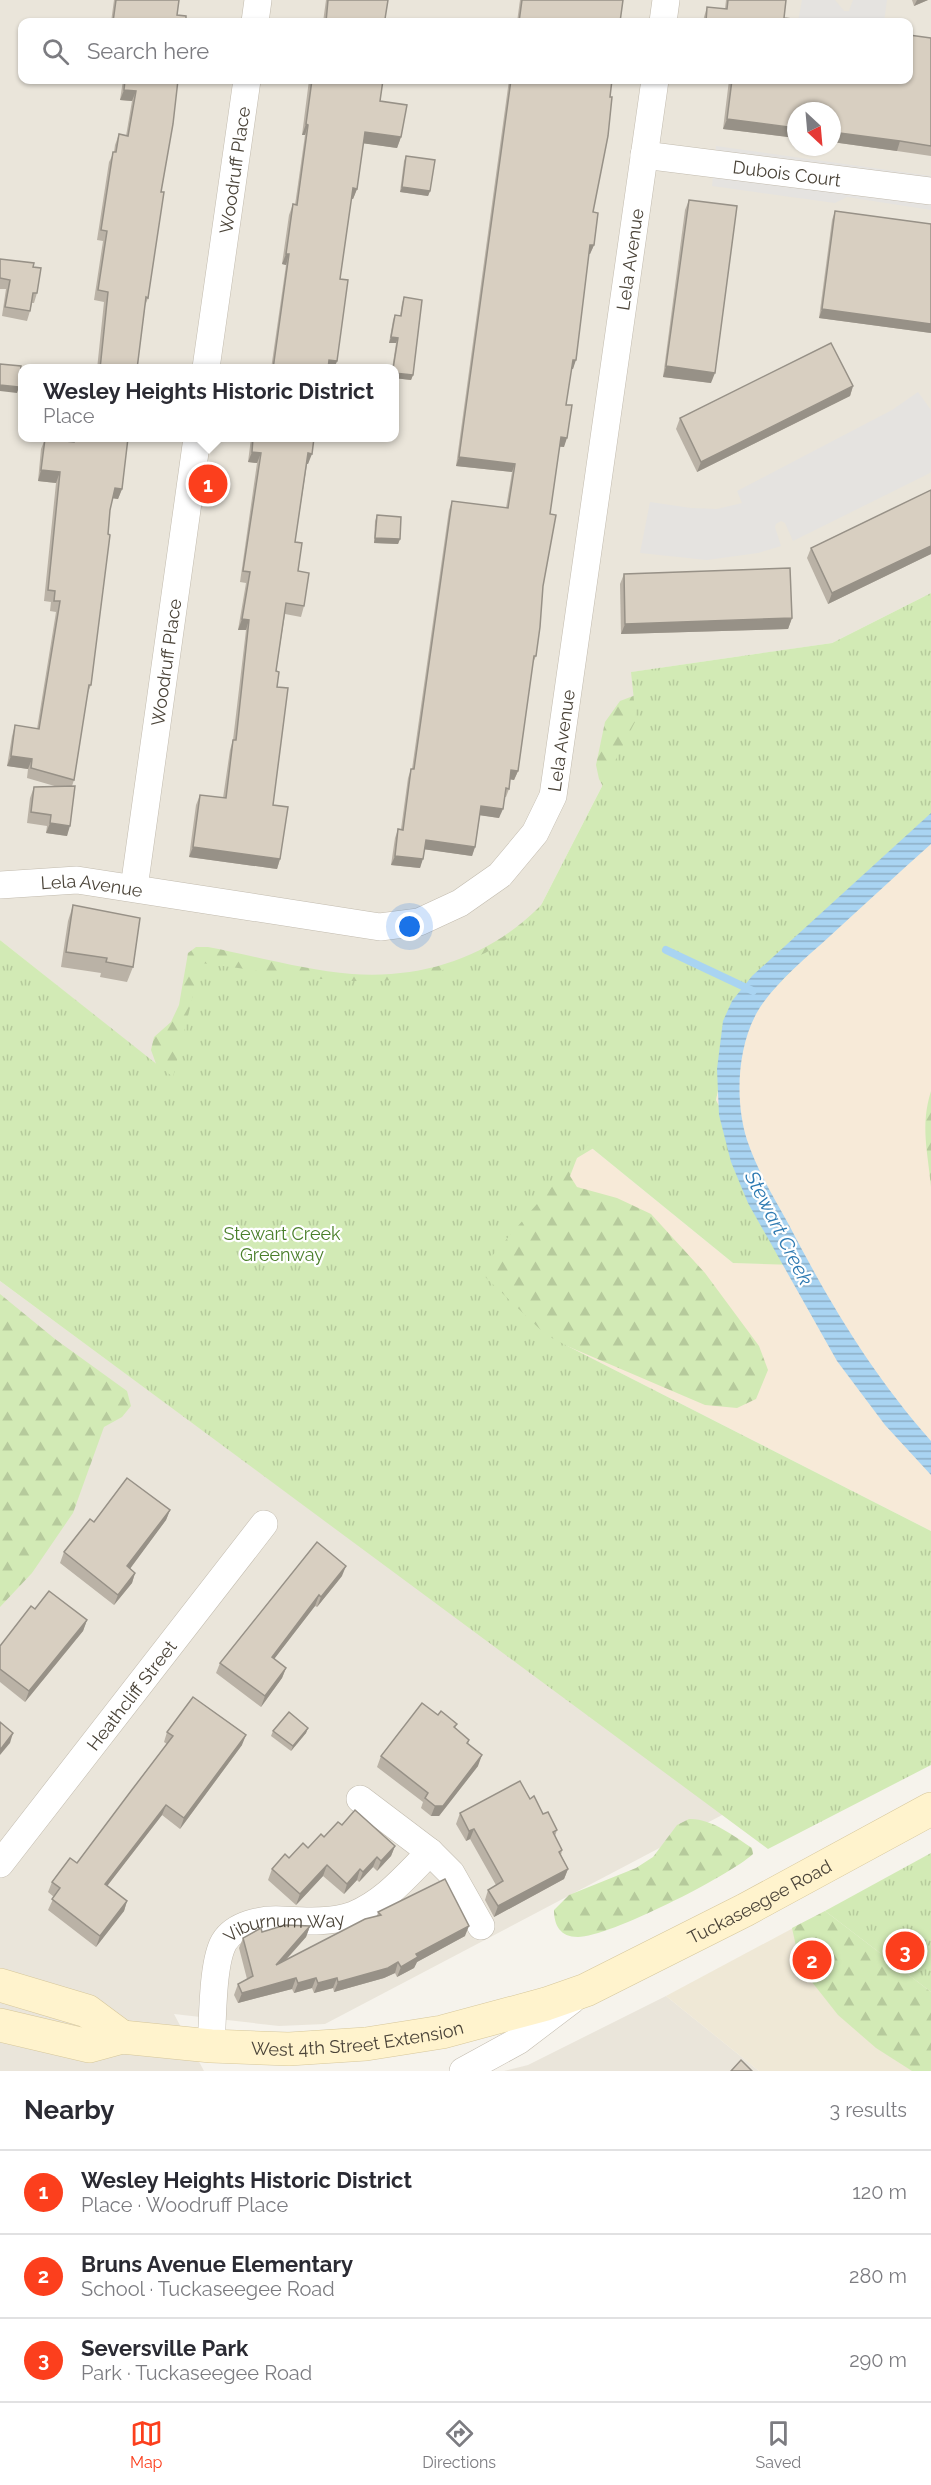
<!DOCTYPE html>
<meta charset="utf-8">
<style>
:root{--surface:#fff;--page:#f7f7f7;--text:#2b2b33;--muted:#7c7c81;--line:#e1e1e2;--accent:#fc3f1d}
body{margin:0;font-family:Raleway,sans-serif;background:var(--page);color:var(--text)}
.compass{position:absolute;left:787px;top:102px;width:54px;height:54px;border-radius:50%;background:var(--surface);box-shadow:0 2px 4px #0004;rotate:154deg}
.you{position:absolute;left:410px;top:927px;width:21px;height:21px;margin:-15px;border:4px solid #fff;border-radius:50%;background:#1a73e8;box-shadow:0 0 0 9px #1a73e833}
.badge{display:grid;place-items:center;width:39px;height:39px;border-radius:50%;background:var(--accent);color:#fff;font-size:20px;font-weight:700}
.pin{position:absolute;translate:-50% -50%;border:3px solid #fff;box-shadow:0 2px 6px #0006}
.popup{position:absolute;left:18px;top:364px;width:381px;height:78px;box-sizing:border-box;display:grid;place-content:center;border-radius:12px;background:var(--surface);filter:drop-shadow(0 2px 4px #0005);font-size:20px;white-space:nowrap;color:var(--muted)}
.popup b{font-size:22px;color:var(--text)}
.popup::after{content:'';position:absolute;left:50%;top:100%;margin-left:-12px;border:12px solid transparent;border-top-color:var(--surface)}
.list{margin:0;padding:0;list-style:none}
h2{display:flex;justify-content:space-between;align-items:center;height:78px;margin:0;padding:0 24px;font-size:26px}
h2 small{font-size:20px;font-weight:400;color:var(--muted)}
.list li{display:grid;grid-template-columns:39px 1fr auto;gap:18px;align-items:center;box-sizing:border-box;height:84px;padding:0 24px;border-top:2px solid var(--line)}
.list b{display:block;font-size:22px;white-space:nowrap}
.list p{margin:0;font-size:20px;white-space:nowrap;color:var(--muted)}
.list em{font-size:20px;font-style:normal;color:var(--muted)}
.icon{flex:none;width:33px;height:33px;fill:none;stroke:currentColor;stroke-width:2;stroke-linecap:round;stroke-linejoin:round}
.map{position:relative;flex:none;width:931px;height:2071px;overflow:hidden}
.search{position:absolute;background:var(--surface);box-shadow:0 2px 4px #0004;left:18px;right:18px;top:18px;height:66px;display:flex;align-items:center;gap:15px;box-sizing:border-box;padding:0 21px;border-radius:12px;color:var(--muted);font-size:22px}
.sheet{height:330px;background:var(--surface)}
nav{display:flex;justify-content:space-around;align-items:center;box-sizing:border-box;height:84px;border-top:2px solid var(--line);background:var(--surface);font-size:16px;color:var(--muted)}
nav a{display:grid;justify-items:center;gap:3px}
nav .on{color:var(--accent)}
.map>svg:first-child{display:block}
.residential{fill:#eae5da;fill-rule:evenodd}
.commercial{fill:#f7ead8}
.education{fill:#efe8d6}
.forest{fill:url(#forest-firs)}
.park{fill:url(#park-tufts)}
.parking{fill:#e5e3e0}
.water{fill:url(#water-rules)}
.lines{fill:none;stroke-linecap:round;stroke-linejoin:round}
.stream{stroke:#a9d4f2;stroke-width:8}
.street-casing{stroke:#c2bbae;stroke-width:28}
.secondary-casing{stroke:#d6c79b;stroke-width:34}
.street{stroke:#fff;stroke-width:27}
.secondary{stroke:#fff3cd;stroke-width:33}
.wall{fill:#bab2a6}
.shaded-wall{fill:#979187}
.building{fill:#d8cfc1;stroke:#979187;stroke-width:1.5}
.labels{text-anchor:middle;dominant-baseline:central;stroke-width:4.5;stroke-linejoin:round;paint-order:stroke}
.street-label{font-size:18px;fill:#4b4439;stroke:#fff}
.park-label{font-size:18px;fill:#4a7f2a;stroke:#fff}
.water-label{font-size:20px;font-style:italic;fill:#2e7ab2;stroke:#fff}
</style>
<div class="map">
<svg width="931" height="2071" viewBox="0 0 931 2071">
<defs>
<pattern id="forest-firs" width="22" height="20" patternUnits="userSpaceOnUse" patternTransform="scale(1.5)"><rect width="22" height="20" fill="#d2eab5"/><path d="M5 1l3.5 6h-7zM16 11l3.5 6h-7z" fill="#b6ca9c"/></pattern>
<pattern id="park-tufts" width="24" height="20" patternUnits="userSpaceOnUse" patternTransform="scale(1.5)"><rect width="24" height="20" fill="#d2eab5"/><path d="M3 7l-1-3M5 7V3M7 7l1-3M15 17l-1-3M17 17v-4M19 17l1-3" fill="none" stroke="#b6ca9c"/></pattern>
<pattern id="water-rules" width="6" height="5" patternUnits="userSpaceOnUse" patternTransform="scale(1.5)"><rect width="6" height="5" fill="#a9d4f2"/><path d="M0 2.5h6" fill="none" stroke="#8caec5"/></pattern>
</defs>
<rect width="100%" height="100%" fill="#f6f3ec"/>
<g class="residential">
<path d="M0,0H931V593L832,643L632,672L636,720L536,915L478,957L173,1078L0,940ZM22,22H908V80H22ZM796,111H832V147H796ZM22,368H394V438H22Z"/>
<path d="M0,1281L472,1629L724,1814L325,2024L279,2026L174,2014L204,2071H0Z"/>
<path d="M666,1996L759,2071H504L528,2065Z"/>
</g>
<path class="commercial" d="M931,832V1531L546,1335L479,1271L588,1145L733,1263L795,1264L716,1101L730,1034L752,990Z"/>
<path class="education" d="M825,1911L931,1992V2071H759L666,1996Z"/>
<g class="forest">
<path d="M641,693L602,1143L577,1158L570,1176L577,1187L617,1198L651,1214L705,1273L759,1346L768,1370L756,1399L737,1408L705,1405L511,1322L159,1072L151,1050L154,1037L171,1022L179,1005L188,953L196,947H208C255,956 304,970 352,974C437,980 511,948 563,880C579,859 595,820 608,796L599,779L596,765L605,722L620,701Z"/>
<path d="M931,1091V1187C928,1152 920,1126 931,1091Z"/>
<path d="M0,1294L55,1339L127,1391L131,1406L122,1417L104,1427L73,1513L32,1573L0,1607Z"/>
<path d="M689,1819C711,1818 734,1836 752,1848L753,1854C729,1876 609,1937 578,1937C560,1937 554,1925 554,1910L569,1895L636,1868L653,1857L677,1825Z"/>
<path d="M825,1911L931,1992V2071H912L876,2048L838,2015L808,1977L797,1951L792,1928Z"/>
</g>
<g class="park">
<path d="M931,593V832L902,857L730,1034L716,1100L796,1265L733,1263L588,1145L479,1271L546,1335L931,1531V1765L768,1849L0,1281V940L173,1077L201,963C267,971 360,991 424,975C442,971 460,964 476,957C499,948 518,931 536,915L636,720L631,672L832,643Z"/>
<path d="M931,1853V1992L825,1911Z"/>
</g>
<g class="parking">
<path d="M802,0H835L844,11H849L853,0H887L884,22H798Z"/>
<path d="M716,146L931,176V210L847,197L835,203L712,186Z"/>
<path d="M918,392L931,410V472L928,474L793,541L785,523L781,521L776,524L775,527L781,546L758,553L707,560L640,553L650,502L691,508L717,509L742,503L737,491L892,410Z"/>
</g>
<path class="water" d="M931,813V844C897,874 864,905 830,936C807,957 781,978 763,1003C737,1039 734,1099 747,1140C757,1170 774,1198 789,1225C830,1304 872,1374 931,1441V1475L885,1425L837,1361L748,1203L731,1162L719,1115L717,1069L723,1021L732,1001L752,976Z"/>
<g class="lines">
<path class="stream" d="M666,950L753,991"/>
<defs>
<g id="street">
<path d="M255,22L258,0"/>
<path d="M663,22L666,0"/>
<path id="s1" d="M644,155L931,191"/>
<path id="s2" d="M206,368L247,80"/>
<path id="s3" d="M0,885L77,880L380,927L419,922L460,903L500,875L535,833L553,796L655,80"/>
<path id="s4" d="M134,888L197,438"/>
<path d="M360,1799L430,1852L451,1873L481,1926"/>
<path id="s5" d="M0,1864L264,1524"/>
<path id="s6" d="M211,2046C213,2020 212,1963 224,1942C235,1924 262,1919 281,1920C304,1921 332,1923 353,1915C385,1902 406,1876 430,1852"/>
<path d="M463,2071L518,2041L572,2000"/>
</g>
<g id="secondary">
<path d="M0,1985L87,2011L122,2037"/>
<path id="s7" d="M0,2025L89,2046L122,2037L211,2046L289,2049L366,2044L442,2032L546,2004L586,1990L745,1910L931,1809"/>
</g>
</defs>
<use href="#street" class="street-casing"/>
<use href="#secondary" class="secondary-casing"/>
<use href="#street" class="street"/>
<use href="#secondary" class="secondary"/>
</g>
<g class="wall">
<path d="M114,0H179L177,15L186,22H111Z"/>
<path d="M326,0H388L385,19L401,22H323Z"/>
<path d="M520,0H623L620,22H517Z"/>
<path d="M726,0H786L784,18L818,22H703L704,17L707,7L725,9Z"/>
<path d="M912,0H928L914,6Z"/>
<path d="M931,38V156L897,151L832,142V111H796V138L723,129L729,80H909Z"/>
<path d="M123,80H178L161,192L148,298L145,306L137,369H97L104,302L94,300L103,241L97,240L109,162L114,152L115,145L119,134L126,136L132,101L120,100Z"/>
<path d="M309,80H383L380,101L401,137L397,148L363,143L357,189L353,199H351L340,279L337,361L334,369H271L286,265L282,264L289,215L293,204L295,205L305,135H302Z"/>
<path d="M509,80H612L593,212L594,245L590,254H589L573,369H571L566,405L564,447H559L550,514L536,656L532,665L518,771L514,780L510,779L509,789L506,797H504L499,818L480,815L475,847L472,856L424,849L420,868L391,865L395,838L398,829H401L408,778L411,769H412L449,510L452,501L506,508L512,472L456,466Z"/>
<path d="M406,156L430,191L428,196L400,192L404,161Z"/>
<path d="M689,200L711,383L663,377L685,210Z"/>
<path d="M835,211L931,224V333L819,318L832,220Z"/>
<path d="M0,259L33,267L37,293L34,303H32L30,311L27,321L2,316L6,289H0Z"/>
<path d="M404,297L413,375L411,380L394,378V369H392L396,343H389L393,320L395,315L400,316L402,303Z"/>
<path d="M853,386L850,396L697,472L676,429L680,418Z"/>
<path d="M72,438H128L122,489L118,499L112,498L110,510L91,685L87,695L74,780L72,786L67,836L46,833L47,826L27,823L30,798L34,787H58L27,778L28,769L7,766L12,736L15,725L37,729L56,612L50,611L51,602L44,601L56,483L38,481L41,449L45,439L71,442Z"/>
<path d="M251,438H314L308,464H307L295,542L298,571L304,606L301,617L285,614L276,671L277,687L273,805L280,859L277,869L189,857L196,805L200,795L223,798L230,750L233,740L246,630H238L246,583L240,582L257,463L248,462Z"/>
<path d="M931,490V554L828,604L807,558L811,548Z"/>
<path d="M377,515L400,539L398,544L374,543L375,521Z"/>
<path d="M624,574L792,618L788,629L621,634L620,584Z"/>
<path d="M73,905L133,967L127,982L100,977L101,973L61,967L68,921Z"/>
<path d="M170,1510L166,1520L130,1568L135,1573L132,1583L114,1605L60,1563L64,1552L94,1522Z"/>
<path d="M342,1576L317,1607L315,1606L274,1659L286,1668L282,1678L261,1707L216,1673L220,1663Z"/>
<path d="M35,1609L87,1620L83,1631L25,1702L0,1682V1646Z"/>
<path d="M438,1715L457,1724L455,1728L469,1740L468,1744L478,1766L439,1816H431L421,1808L423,1802L377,1767L381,1756Z"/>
<path d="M308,1728L306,1733L291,1751L271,1736L273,1731Z"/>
<path d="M167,1732L242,1745L180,1829L162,1815L107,1886L127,1901L124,1911L96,1947L48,1910L54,1897L48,1892L52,1882L77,1863L167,1744L164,1742Z"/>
<path d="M530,1799L557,1830L555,1836L562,1850L561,1855L568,1869L564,1879L494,1917L485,1900L488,1890L496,1885L470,1839L466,1841L456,1824L460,1813Z"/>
<path d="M342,1825L395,1846L391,1856L377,1871L373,1867L359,1882L357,1880L344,1894L323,1876L296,1905L268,1880L272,1869L308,1848Z"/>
<path d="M378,1912L465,1936L417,1962L414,1968L397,1977L395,1973L384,1978L334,1992L333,1988L314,1993L312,1988L294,1993L292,1989L238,2003L234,1995L238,1984L247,1979L239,1948L243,1938L262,1932L310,1926L306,1937L286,1960L377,1916Z"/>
</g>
<g class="shaded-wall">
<path d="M917,0H928L914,6Z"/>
<path d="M124,90L136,91L132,101L120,100Z"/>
<path d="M727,119L796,128V138L723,129Z"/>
<path d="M306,124L308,125L305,135H302Z"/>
<path d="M365,132L401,137L397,148L361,143Z"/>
<path d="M832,132L900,141L897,151L832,142Z"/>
<path d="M402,187L430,191L428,196L400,192Z"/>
<path d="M353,188L357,189L353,199L349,198Z"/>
<path d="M590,245H594L590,254H587Z"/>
<path d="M286,254H289L286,265L282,264Z"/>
<path d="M822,309L931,324V333L819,318Z"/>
<path d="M391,337L398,338L396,343H389Z"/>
<path d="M329,360L337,361L334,369H326Z"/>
<path d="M573,360H576L573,369H569Z"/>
<path d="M666,366L715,373L711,383L663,377Z"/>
<path d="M394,373L413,375L411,380L394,378Z"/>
<path d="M0,385L19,387L17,393L0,391Z"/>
<path d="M853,386L850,396L697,472L701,462Z"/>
<path d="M561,437L567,438L564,447L557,446Z"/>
<path d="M252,452L261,453L257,463L248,462Z"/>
<path d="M308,453L312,454L308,464L304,463Z"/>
<path d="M459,457L515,464L512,472L456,466Z"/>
<path d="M41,470L60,472L56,483L38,481Z"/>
<path d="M115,488L122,489L118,499L111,498Z"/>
<path d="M375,538L400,539L398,544L374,543Z"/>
<path d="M931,546V554L828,604L832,593Z"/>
<path d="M792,618L788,629L621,634L625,624Z"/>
<path d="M242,619L249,620L246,630H238Z"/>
<path d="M11,756L32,759L28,769L7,766Z"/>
<path d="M511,770L518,771L514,780L508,779Z"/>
<path d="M481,806L503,809L499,818L478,815Z"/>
<path d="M50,823L70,826L67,836L46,833Z"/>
<path d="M426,840L475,847L472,856L422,849Z"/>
<path d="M193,847L280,859L277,869L189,857Z"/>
<path d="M395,856L423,859L420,868L391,865Z"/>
<path d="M170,1510L166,1520L124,1577L127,1566Z"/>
<path d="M346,1566L342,1576L317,1607L321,1597Z"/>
<path d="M135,1573L132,1583L114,1605L118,1595Z"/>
<path d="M319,1595L315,1606L268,1667L272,1657Z"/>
<path d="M87,1620L83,1631L25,1702L29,1691Z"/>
<path d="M286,1668L282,1678L261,1707L265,1696Z"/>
<path d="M308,1728L306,1733L291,1751L293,1746Z"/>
<path d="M13,1733L10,1743L0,1755V1750Z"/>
<path d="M246,1735L242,1745L180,1829L184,1818Z"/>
<path d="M482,1755L478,1766L439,1816H431L435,1806Z"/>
<path d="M166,1805L162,1815L101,1894L105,1884Z"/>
<path d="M474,1829L470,1839L466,1841L469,1831Z"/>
<path d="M395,1846L391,1856L377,1871L381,1861Z"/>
<path d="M377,1857L373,1867L359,1882L363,1872Z"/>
<path d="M327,1865L323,1876L296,1905L300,1894Z"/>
<path d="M360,1869L357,1880L344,1894L347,1884Z"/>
<path d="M568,1869L564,1879L494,1917L498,1906Z"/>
<path d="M127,1901L124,1911L96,1947L100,1936Z"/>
<path d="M310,1926L306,1937L272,1975L276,1965Z"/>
<path d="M469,1926L465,1936L417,1962L414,1968L397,1977L401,1967L416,1954Z"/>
<path d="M398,1962L395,1973L384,1978L334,1992L338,1982Z"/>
<path d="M296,1978L292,1989L238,2003L242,1993Z"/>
<path d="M316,1978L312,1988L294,1993L298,1983Z"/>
<path d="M337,1978L333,1988L314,1993L318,1983Z"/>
</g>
<g class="building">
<path d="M116,0H179L177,15L186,16V22H113Z"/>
<path d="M328,0H388L385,19L401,21V22H326Z"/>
<path d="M522,0H623L620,22H519Z"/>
<path d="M728,0H786L784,18L818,22H706L707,7L727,9Z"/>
<path d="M909,35L931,38V146L900,141L832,132V111H796V128L727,119L732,80H909Z"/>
<path d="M125,80H178L173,124L161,192H164L148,298L146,297L137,369H100L108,292L98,290L107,231L101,230L113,152H116L119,134L128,136L136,91L124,90Z"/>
<path d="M312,80H383L380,101L407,105L401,137L365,132L357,189L353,188L340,279L348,280L337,361L329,360L328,369H273L289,254H286L293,204L297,205L308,125L306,124Z"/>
<path d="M511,80H612L610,97H612L608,136L593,212L598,213L594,245H590L576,360H573L566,405H572L567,438L561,437L550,514L556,515L543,586L540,627L536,656H534L518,771L511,770L509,789L506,788L503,809L481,806L475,847L426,840L423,859L395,856L398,829L403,830L411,769H414L452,501L508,508L515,464L459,457Z"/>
<path d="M406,156L435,160L430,191L402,187Z"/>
<path d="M689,200L737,206L715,373L666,366Z"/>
<path d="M835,211L931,224V324L822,309Z"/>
<path d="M0,259L34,263L33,267L41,268L37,293H33L30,311L5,307L10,280L0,278Z"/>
<path d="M404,297L422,300L413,375L394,373V369H393L398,338L391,337L395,315L401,316Z"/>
<path d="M831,343L853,386L701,462L680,418Z"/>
<path d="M0,364L21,366L19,387L0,385Z"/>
<path d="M74,438H128L122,489L115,488L110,510L108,534L110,535L91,685H89L74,780L31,768L32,759L11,756L15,725L39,729L60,601H54L55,591L48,590L60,472L41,470L45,439L74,442Z"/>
<path d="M253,438H314L312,454L308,453L295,542L302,543L298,571L309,573L304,606L286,603L276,671L279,672L277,687L288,688L273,805L288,807L280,859L193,847L200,795L226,798L233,740H236L249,620L242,619L250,572L243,571L261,453L252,452Z"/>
<path d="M931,490V546L832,593L811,548Z"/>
<path d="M377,515L401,517L400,539L375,538Z"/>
<path d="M790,568L792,618L625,624L624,574Z"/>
<path d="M75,786L70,826L50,823L51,815L31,812L34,787Z"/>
<path d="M73,905L140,918L133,967L106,962L107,958L66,952Z"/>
<path d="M127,1478L170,1510L127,1566L135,1573L118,1595L64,1552L90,1519L94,1522Z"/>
<path d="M317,1542L346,1566L321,1597L319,1595L272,1657L286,1668L265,1696L220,1663Z"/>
<path d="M49,1591L87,1620L29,1691L0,1669V1646L31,1606L35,1609Z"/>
<path d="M193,1697L246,1735L184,1818L166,1805L105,1884L127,1901L100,1936L52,1899L60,1888L52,1882L70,1858L77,1863L131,1791L173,1736L167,1732Z"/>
<path d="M422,1703L438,1715L441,1711L457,1724L454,1727L469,1740L467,1743L482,1755L443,1806H435L425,1798L428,1793L381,1756Z"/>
<path d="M289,1712L308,1728L293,1746L273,1731Z"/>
<path d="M0,1722L13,1733L0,1750Z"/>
<path d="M520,1781L530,1799L534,1796L543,1814L548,1812L557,1830L553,1832L562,1850L559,1852L568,1869L498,1906L488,1890L503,1881L474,1829L469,1831L460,1813Z"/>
<path d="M355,1810L395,1846L381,1861L377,1857L363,1872L360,1869L347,1884L327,1865L300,1894L272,1869L285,1854L289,1858L303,1843L308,1848L321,1834L324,1837L338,1822L342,1825Z"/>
<path d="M445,1879L469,1926L416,1954L418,1957L401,1967L398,1962L388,1968L338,1982L337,1978L318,1983L316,1978L298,1983L296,1978L242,1993L238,1984L253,1976L243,1938L261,1928L262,1932L285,1925L310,1926L276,1965L365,1919L381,1915L378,1912Z"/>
<path d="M741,2060L752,2071H731Z"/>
</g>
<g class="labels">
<g class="street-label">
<text stroke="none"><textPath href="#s2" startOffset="200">Woodruff Place</textPath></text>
<text stroke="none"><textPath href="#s1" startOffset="144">Dubois Court</textPath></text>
<text stroke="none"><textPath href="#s3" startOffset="1155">Lela Avenue</textPath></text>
<text stroke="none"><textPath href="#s4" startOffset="228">Woodruff Place</textPath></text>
<text stroke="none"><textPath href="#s3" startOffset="669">Lela Avenue</textPath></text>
<text stroke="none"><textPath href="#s3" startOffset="92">Lela Avenue</textPath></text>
<text stroke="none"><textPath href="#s5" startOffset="214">Heathcliff Street</textPath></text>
<text stroke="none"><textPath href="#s7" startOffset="792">Tuckaseegee Road</textPath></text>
<text stroke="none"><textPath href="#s6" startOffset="171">Viburnum Way</textPath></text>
<text stroke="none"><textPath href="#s7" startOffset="362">West 4th Street Extension</textPath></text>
</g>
<g class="park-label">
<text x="282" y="1233">Stewart Creek<tspan x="282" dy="21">Greenway</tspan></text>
</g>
<g class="water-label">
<text transform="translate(779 1228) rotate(63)">Stewart Creek</text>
</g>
</g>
</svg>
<svg class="compass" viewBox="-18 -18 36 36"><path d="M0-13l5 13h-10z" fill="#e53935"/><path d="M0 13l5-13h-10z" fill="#7c7c81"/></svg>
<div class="you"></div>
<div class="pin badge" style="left:208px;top:484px">1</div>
<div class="popup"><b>Wesley Heights Historic District</b>Place</div>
<div class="pin badge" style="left:812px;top:1960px">2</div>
<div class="pin badge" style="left:905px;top:1951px">3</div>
<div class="search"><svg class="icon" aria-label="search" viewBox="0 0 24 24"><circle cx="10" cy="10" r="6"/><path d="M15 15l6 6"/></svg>Search here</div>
</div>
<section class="sheet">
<h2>Nearby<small>3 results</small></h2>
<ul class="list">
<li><span class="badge">1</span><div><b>Wesley Heights Historic District</b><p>Place · Woodruff Place</p></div><em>120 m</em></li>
<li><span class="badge">2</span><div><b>Bruns Avenue Elementary</b><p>School · Tuckaseegee Road</p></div><em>280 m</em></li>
<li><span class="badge">3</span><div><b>Seversville Park</b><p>Park · Tuckaseegee Road</p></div><em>290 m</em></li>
</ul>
</section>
<nav>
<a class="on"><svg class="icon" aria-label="map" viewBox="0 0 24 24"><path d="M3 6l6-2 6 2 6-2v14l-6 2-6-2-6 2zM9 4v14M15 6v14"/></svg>Map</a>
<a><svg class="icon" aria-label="directions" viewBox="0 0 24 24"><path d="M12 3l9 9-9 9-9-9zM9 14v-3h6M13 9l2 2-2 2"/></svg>Directions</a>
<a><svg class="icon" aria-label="saved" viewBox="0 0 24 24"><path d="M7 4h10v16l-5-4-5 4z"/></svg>Saved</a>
</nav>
